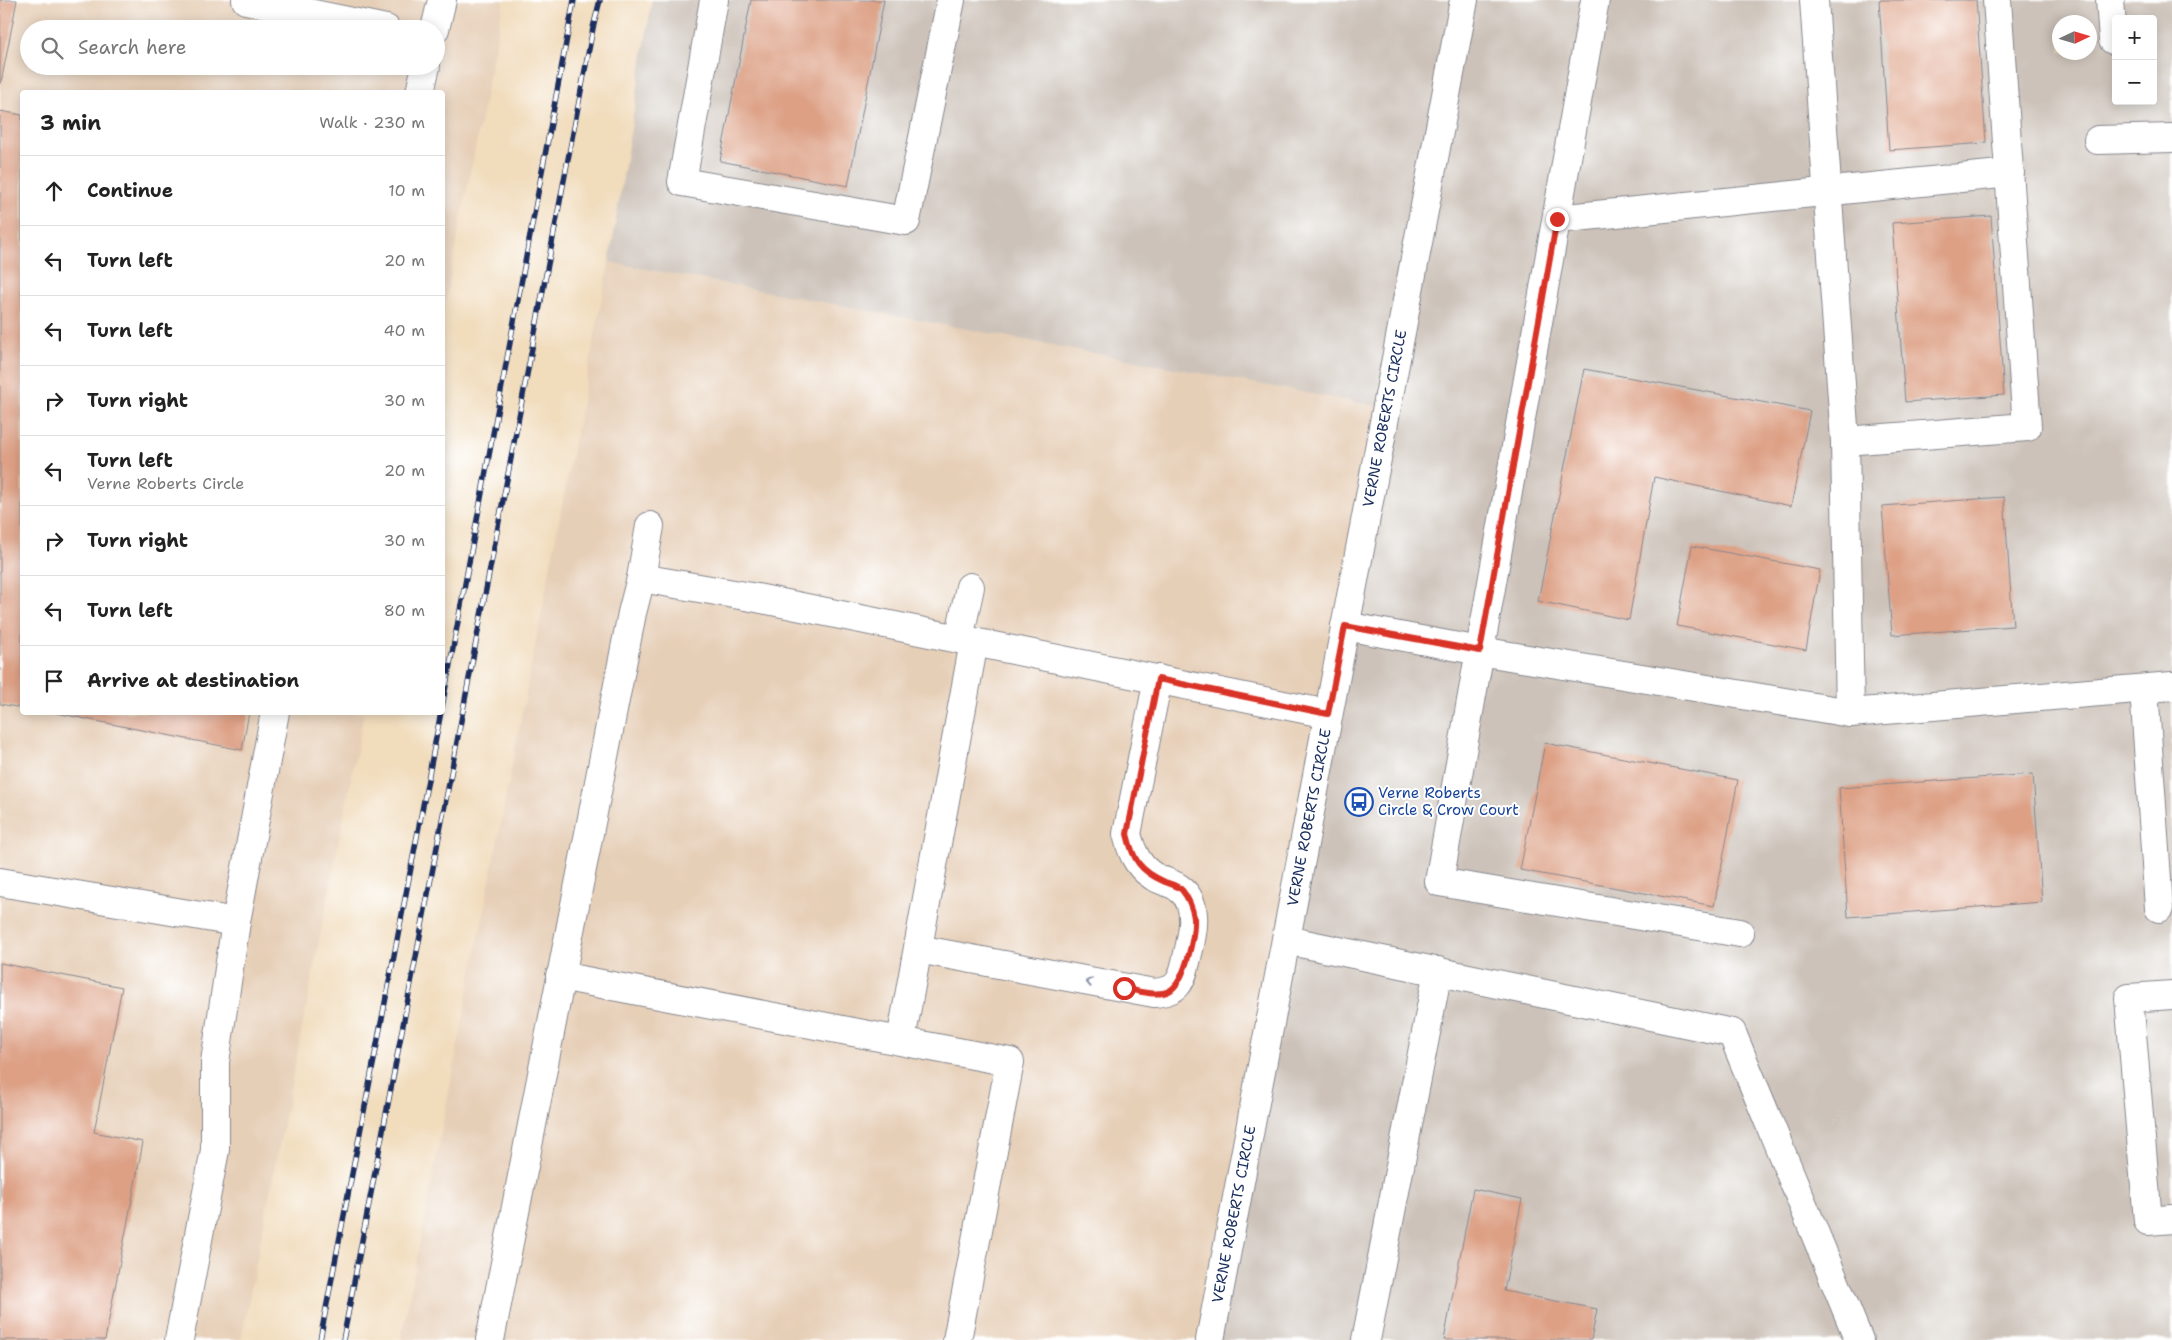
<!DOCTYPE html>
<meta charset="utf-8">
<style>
:root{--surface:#fff;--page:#f2f2f2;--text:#222;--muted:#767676;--line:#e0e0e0}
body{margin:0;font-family:"Shantell Sans",sans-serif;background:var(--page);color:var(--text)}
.controls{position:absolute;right:15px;top:15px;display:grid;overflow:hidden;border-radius:5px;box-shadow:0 2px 12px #0003}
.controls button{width:45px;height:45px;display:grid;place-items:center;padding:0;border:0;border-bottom:1px solid var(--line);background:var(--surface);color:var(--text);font:25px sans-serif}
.compass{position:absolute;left:2052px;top:15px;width:45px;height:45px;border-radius:50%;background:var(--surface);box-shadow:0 2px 12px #0003;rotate:86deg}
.stop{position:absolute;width:15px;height:15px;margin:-11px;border:4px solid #d93025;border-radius:50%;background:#fff}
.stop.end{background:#d93025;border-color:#fff;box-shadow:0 1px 5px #0008}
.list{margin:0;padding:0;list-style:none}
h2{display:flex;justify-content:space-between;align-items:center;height:65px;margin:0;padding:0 20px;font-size:21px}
h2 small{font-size:16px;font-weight:400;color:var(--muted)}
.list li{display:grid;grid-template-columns:32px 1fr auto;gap:15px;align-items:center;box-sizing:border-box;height:70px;padding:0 20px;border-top:1px solid var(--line)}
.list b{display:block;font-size:19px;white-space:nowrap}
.list p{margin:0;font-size:16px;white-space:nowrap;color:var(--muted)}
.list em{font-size:16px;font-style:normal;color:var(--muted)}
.icon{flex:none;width:28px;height:28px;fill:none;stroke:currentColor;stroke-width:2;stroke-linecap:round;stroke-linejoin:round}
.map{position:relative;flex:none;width:2172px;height:1340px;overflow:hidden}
.search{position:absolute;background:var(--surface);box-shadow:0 2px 12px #0003;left:20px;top:20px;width:425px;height:55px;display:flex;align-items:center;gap:12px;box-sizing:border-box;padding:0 18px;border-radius:28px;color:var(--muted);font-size:19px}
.panel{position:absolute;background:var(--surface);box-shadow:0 2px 12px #0003;left:20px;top:90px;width:425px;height:625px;border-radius:5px}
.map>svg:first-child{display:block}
.built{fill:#e6cfb7;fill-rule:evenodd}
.industrial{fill:#ccc2b9;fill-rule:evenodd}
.building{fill:#dda085}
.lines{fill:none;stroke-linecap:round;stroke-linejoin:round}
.minor-casing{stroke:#86868d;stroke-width:30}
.minor{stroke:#fff;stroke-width:28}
.rail-casing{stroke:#1b2f5e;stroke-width:5.5}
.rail{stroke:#fff;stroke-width:4;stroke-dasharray:11;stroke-linecap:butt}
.oneway{stroke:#8d97ae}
.route{stroke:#d93025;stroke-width:6}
.labels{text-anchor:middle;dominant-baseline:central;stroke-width:4;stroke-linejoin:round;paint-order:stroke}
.street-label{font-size:15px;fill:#1b2f5e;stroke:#fff}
.transit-label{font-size:15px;fill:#164399;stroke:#fff;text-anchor:start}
</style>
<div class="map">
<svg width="2172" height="1340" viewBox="0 0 2172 1340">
<rect width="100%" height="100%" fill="#fff"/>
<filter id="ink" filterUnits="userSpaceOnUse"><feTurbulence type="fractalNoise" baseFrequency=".02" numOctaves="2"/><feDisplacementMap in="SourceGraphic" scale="10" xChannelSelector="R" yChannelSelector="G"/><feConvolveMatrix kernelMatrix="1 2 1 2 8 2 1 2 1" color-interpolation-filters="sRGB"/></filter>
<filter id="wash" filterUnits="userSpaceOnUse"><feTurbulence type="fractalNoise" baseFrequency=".0096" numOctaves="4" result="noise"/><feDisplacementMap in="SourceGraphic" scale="20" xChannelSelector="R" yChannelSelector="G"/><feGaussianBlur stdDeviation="1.12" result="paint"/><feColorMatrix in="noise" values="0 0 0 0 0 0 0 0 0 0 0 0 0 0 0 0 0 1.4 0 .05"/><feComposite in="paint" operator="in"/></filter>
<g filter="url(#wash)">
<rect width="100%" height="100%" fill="#f1dcbc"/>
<g class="built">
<path d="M0,0H504L443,313L442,92H22V712L364,713L241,1340H0ZM29,29H436V66H29Z"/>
<path d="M609,262L1386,408L1210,1340H401Z"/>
</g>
<path class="industrial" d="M652,0H2172V1340H1210L1386,408L609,262ZM2116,19H2153V101H2116ZM2060,22H2090V52H2060Z"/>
<g id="blocks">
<g class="building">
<path d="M0,0H17L1,83H0Z"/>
<path d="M751,0H884L848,186L720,161Z"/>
<path d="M1879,0H1976L1986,143L1889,150Z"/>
<path d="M0,111L22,115V708L0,704Z"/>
<path d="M1991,216L2004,395L1905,402L1892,223Z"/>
<path d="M1584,369L1810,411L1791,506L1654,477L1629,620L1538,601Z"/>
<path d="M2004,497L2013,626L1892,635L1882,506Z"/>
<path d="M1692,546L1820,570L1806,650L1677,626Z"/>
<path d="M51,712H249L242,750Z"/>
<path d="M1545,743L1738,780L1714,906L1520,870Z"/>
<path d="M2033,774L2042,902L1848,917L1839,788Z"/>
<path d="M0,963L122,987L94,1132L143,1142L105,1340H0Z"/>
<path d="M1473,1189L1522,1199L1504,1291L1597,1309L1591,1340H1444Z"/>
</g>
</g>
</g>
<g filter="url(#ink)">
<use href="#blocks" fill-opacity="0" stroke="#86868d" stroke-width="1"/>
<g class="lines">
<defs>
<g id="minor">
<path d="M246,0L386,29"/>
<path d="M714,0L682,182L906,221L951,0"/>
<path d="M1595,0L1439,882L1740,933"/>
<path d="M1814,0L1845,441L1850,713"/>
<path d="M2110,0L2113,40"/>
<path d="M435,29L442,0"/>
<path d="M420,92L426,66"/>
<path d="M2098,140L2172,138"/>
<path d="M1557,219L2010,173"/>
<path d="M1845,441L2027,427L1997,0"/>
<path d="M641,578L650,526"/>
<path d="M1345,626L1480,651L1850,713L2172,686"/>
<path d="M959,639L970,587"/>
<path d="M2144,689L2159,908"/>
<path d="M0,882L236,922"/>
<path d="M1286,940L1732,1033L1859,1340"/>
<path d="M918,949L1154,993C1177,991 1181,984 1186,962C1191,941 1202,905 1180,889C1175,884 1165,882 1159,879C1140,871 1132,854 1127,834L1158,679"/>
<path d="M560,976L1010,1062L957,1340"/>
<path d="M2172,995L2129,998L2148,1221L2172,1219"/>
<path d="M901,1040L974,642"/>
<path d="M179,1340L215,1150V1062L236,922L275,712"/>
<path d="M490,1340L632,613L641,578L757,598L1328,714"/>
<path id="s1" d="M1210,1340L1464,0"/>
<path d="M1366,1340L1438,971"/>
</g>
</defs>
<use href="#minor" class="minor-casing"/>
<use href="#minor" class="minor"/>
<defs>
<g id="rail">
<path d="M442,707L574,0"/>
<path d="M320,1340L441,712"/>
<path d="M343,1340L593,28L600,0"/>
</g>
</defs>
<use href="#rail" class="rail-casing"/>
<use href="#rail" class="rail"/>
</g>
<defs><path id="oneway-chevron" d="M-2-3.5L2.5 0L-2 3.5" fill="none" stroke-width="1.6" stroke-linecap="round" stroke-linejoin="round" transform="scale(1.25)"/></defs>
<use class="oneway" href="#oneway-chevron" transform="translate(1089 982) rotate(-169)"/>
</g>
<g class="lines" filter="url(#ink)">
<path class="route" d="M1124,988C1137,991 1157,997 1169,991C1185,983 1195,935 1194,918C1193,909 1188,897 1182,890C1178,886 1170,884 1165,882C1140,871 1133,860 1127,834L1158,679L1328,714L1345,626L1480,651L1557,219"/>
</g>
<defs>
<symbol id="bus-ring" viewBox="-11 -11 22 22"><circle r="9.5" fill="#fff" stroke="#1a4fb4" stroke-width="1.5"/><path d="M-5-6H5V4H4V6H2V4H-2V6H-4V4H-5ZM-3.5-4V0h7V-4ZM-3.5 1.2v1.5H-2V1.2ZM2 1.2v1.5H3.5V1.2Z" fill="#1a4fb4"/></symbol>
</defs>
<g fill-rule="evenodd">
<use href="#bus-ring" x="1343" y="786" width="32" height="32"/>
</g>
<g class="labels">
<g class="street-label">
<text stroke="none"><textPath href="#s1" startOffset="938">VERNE ROBERTS CIRCLE</textPath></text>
<text stroke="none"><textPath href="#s1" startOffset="532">VERNE ROBERTS CIRCLE</textPath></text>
<text stroke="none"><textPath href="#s1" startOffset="128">VERNE ROBERTS CIRCLE</textPath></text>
</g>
<g class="transit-label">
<text x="1378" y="793">Verne Roberts<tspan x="1378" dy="17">Circle &amp; Crow Court</tspan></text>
</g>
</g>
</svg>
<div class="controls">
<button>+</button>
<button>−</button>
</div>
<svg class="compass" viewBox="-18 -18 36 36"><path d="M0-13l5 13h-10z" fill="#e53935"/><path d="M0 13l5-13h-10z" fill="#767676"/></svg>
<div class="stop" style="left:1124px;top:988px"></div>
<div class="stop end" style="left:1557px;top:219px"></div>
<div class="search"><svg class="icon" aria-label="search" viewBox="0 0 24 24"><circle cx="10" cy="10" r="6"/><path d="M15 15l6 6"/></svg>Search here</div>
<section class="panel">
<h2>3 min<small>Walk · 230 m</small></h2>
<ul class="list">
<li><svg class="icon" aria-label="ahead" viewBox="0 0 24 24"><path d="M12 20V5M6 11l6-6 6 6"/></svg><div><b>Continue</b></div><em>10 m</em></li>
<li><svg class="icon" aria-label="left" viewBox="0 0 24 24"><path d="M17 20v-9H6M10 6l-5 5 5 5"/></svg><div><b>Turn left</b></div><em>20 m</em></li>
<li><svg class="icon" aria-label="left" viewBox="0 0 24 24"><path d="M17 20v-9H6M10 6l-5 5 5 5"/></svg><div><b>Turn left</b></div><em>40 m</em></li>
<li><svg class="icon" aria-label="right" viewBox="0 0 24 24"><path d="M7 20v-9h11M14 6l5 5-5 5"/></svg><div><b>Turn right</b></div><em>30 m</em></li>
<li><svg class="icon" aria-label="left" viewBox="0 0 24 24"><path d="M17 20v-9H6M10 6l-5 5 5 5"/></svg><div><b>Turn left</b><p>Verne Roberts Circle</p></div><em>20 m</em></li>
<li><svg class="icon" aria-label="right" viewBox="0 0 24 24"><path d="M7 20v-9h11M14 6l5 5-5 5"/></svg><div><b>Turn right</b></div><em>30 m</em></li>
<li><svg class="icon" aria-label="left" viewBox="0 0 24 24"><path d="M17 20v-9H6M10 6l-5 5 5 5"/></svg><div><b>Turn left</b></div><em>80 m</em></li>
<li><svg class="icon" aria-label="arrive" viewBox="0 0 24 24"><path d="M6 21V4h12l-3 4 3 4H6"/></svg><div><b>Arrive at destination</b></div></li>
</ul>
</section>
</div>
